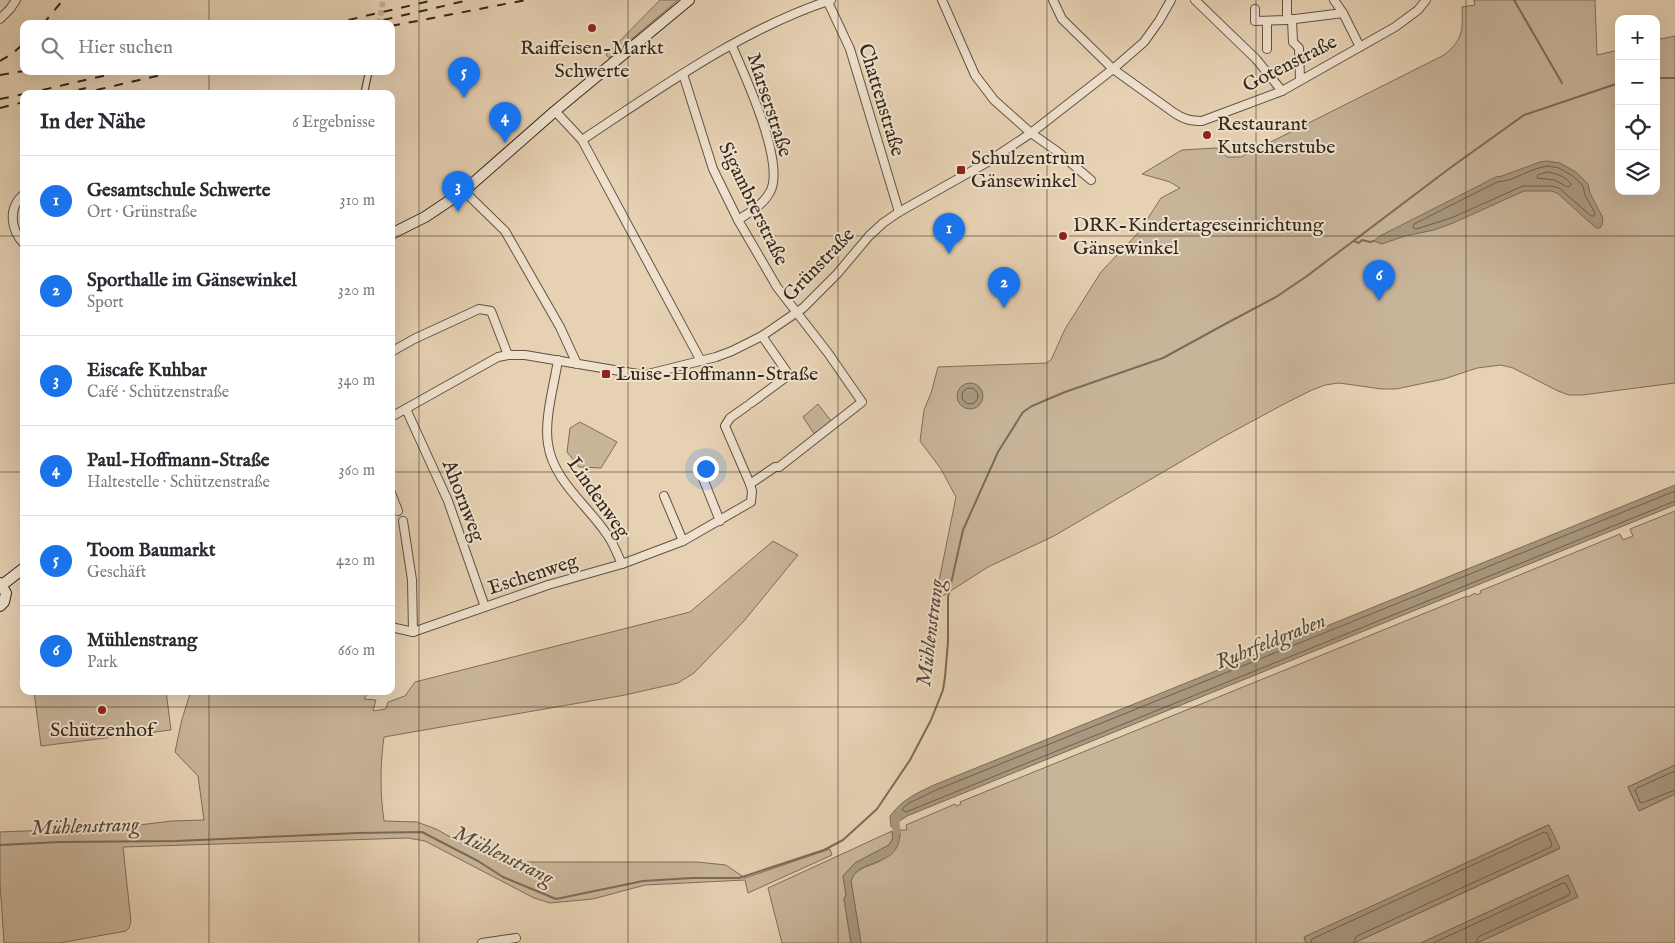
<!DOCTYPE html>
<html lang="de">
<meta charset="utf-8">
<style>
:root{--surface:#fff;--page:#f2f2f3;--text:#2b2b33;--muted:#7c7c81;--line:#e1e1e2;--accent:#1a73e8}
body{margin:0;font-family:"IM FELL English",serif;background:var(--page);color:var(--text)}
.controls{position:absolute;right:15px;top:15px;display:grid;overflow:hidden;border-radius:10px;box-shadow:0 5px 20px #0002}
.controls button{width:45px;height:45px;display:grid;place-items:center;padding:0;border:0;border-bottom:1px solid var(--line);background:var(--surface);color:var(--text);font:25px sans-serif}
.you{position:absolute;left:705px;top:468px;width:18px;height:18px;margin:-12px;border:4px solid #fff;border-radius:50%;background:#1a73e8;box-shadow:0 0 0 8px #1a73e833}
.badge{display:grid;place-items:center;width:32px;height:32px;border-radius:50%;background:var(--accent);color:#fff;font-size:16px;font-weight:700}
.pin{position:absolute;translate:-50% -41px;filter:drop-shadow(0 1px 2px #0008)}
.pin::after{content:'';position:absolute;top:26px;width:18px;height:15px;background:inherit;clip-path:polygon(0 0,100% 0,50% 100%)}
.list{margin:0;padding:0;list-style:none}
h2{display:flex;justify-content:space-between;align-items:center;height:65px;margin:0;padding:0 20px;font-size:21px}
h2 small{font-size:16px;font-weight:400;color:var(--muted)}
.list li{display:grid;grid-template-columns:32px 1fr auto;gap:15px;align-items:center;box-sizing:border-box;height:90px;padding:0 20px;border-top:1px solid var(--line)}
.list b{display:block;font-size:19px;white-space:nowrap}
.list p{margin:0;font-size:16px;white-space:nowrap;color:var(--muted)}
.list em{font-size:16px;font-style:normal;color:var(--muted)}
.icon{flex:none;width:28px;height:28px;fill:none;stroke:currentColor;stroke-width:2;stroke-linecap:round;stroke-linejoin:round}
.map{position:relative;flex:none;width:1675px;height:943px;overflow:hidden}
.search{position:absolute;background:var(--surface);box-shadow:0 5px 20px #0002;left:20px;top:20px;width:375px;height:55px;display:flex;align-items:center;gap:12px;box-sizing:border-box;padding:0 18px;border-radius:10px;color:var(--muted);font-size:19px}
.panel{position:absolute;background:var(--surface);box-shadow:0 5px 20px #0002;left:20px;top:90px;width:375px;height:605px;border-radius:10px}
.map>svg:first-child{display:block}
.green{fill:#c8b499;stroke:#7e6e5a}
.water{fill:#a9987f;stroke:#7a6c57}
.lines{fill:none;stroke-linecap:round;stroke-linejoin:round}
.shore{stroke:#6e604d;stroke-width:1}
.stream{stroke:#7a6c57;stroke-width:2}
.canal{stroke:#a9987f;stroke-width:8}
.pedestrian-tunnel{stroke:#c2af95;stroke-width:5.5;stroke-dasharray:5.5 3;stroke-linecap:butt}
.pedestrian-casing{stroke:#605341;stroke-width:8}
.minor-casing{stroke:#605341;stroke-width:10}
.secondary-casing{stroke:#34291b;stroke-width:12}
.pedestrian{stroke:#efe1ce;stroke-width:5.5}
.minor{stroke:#efe1ce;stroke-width:8}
.secondary{stroke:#efe1ce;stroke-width:10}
.rail{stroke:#34291b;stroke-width:2;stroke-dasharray:9 9;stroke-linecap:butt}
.grid{fill:none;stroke:#34291b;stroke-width:1;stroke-opacity:0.55}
.poi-dot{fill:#8f2418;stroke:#efe1ce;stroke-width:2}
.labels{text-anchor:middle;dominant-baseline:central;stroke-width:4;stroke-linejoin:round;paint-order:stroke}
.poi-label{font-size:20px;fill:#34291b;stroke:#efe1ce;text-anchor:start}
.street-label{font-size:20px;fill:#34291b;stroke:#efe1ce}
.water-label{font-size:21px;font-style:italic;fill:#574a39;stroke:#efe1ce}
</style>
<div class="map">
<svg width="1675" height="943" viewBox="0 0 1675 943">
<rect width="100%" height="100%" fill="#e6d1b3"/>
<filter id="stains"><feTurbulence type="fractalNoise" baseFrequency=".004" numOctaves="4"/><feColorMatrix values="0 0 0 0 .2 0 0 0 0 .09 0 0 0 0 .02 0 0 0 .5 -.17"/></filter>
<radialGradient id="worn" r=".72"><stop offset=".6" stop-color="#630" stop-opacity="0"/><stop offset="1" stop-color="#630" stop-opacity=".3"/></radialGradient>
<g class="green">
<path d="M660,0H678L609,58L606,55Z"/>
<path d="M1474,0H1595L1597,55L1619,50V191H1656V40L1675,36V383L1582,395H1569L1558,391L1513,368L1501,365L1477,368L1444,379L1396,389H1382L1339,383L1325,385L1312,390L1284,404L1223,437L1054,536L988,567L938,599L939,581L956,497L941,469L920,441L924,410L931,393L938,367L1046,363L1051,360L1065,329L1101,272L1139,232L1161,198L1180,188L1170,182L1142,174L1182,150L1217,148L1227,157H1241L1444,55C1463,40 1463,30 1462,7L1475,5Z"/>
<path d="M818,404L832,422L815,435L803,417Z"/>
<path d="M580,422L617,442L601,468L579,467L567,452L570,428Z"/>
<path d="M1675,511V765L1628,787L1639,811L1675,794V943H1477L1577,897L1568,875L1421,943H1354L1559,849L1548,825L1304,938L1306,943H861L851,881C855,866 873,867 883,859C889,853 895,843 900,836V830H907L906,825L955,804L956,806L961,804L960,802L1467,596L1468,597L1475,593L1476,595L1481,593L1480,591L1620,534L1623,540L1633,536L1630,529Z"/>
<path d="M773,541L798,555L744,621L694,673L678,683L625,695L384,737C380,765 380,793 384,821L417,822L436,829L474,850L507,862H697L726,865L745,878L830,849L832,855L748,893L745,880L645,885L593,899L550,903L534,898L425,841L408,838L123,847L131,922L129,928L126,931L59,943H4L0,883V832L122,827L172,821L204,820L198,776L175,752L182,719L191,691H370L364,699L376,700L373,711L386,709L388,702L405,696L415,682L690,612Z"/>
<path d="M34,691H166L171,730L41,746Z"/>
<path d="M892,831L893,838L889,845L855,863L843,876L846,895L844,899L851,943H782L768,888Z"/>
</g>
<g class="water">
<path d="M1547,161L1560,163L1576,172L1588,184L1590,193L1603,218L1602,225L1600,228H1596L1557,193L1551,191H1524L1453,223L1434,230L1405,236L1382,244L1374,241L1380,236L1496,177L1502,176L1540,162Z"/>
<circle cx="970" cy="396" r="13"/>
<path d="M1675,485V505L907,816L891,827L890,816C903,799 915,794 934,785Z"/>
<path d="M1675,765V794L1639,811L1628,787Z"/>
<path d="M1549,825L1560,848L1354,943H1306L1304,937Z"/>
<path d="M900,830C902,870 858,856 851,881L861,943H851L844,899L846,895L843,876L855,863L889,845L893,838L892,833Z"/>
<path d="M1568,875L1578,897L1477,943H1421Z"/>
</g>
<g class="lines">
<g class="shore">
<path d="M1548,166L1559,168L1573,176L1583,186L1585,195L1595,213L1594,216H1591L1559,188L1551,186H1523L1451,218L1416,229L1413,228L1414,224L1497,182C1515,181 1530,168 1548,166Z"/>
<path d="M1548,172C1556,173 1569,178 1571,185L1568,187L1554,180L1537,178L1538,175Z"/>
<circle cx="970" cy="396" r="8"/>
<path d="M1675,491L936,790L909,803L903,808L902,810L906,812L1675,501"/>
<path d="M1675,771L1637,788L1635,790L1640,802L1642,803L1675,790"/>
<path d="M1311,943L1312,939L1544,832L1547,833L1552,844L1551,847L1357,936L1355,939L1354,943"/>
<path d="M1433,943L1563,883L1566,884L1570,892L1569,895L1480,936L1477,939L1476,943"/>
</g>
<g class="stream">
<path d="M1514,0L1562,83"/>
<path d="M1656,78H1675"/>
<path d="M1354,241L1359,243L1362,240L1370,242L1374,241"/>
<path d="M0,845L60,842L176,841L358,833L422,832L478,861L503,877L556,899L643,881L692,878H739L824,850L843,840L877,809L910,760L931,720L943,690L945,677L948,642V597L963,530L998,452L1023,412L1032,406L1065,392L1163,358L1227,323L1276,297L1307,276L1450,168L1524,115L1619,83"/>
</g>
<path class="canal" d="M897,832L895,822L899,815"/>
<path class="pedestrian-tunnel" d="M379,24L383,0"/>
<defs>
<path id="pedestrian" d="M364,94L369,71"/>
<g id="minor">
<path d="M827,0L850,49L899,212"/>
<path d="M942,0L975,75L994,100L1031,133L1058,152L1091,180"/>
<path d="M1053,0L1062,19L1113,69L1173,112C1183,119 1190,121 1202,121L1282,91L1395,27L1418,10L1426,0"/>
<path d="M1195,0L1256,59L1282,91"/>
<path d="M1287,0V20"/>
<path d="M1334,0L1343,13L1360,47"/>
<path d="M1255,9V21L1287,20L1343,13"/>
<path d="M0,19L10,9L16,0"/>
<path d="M1292,19L1293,42L1299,48L1300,79"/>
<path d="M1267,21V49"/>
<path d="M732,46C745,76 786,164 770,192C763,205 750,212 738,220"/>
<path d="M683,74L713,169L738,220L777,287L828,353L862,402L779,467H775L750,484"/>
<path d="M555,111L582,140L701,361"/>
<path d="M582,140C659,89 742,29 831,0"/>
<path d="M464,191L505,231L560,327L577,364"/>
<path d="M24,194C7,208 11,230 24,244"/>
<path d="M391,352L414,339L479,309L491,311L508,355"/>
<path d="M558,360C554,386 544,419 548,444C553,480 587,505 606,533C613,542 617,554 622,564"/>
<path d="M751,403L789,375L762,336"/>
<path d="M406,409L448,501L485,607"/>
<path d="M391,417L498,357L508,355H525L644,375L716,357L732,351L762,336L803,308L837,274L869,236L883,223L899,212L986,163L1031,133L1113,69L1144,42L1159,21L1171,0"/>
<path d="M700,471L720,521"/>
<path d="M391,493L398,511"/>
<path d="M664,496L683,541"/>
<path d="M403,521L412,580L413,632"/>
<path d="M391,627L413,632L548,585L622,564L683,541L751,502L752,491L750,484L725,426L730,418L747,406"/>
<path d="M482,943L516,938"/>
</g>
<g id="secondary">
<path d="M391,234L425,217L464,191L555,111L689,0"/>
<path d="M0,583L6,593L4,602L0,606"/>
<path d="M2,585L24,568"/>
</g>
</defs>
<use href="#pedestrian" class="pedestrian-casing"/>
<use href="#minor" class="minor-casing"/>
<use href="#secondary" class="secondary-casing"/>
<use href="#pedestrian" class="pedestrian"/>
<use href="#minor" class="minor"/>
<use href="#secondary" class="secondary"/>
<g class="rail">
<path d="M43,24L63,0"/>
<path d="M331,24L434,0"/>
<path d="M366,24L469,0"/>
<path d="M391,26L526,0"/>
<path d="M0,61L12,54L24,43"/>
<path d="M0,75L24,71"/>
<path d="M25,94L124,71"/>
<path d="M61,94L86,88"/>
<path d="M79,94L178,71"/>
<path d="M0,99L24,94"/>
<path d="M0,108L24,102"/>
</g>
</g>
<path class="grid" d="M209,0V24M419,0V943M628,0V943M838,0V943M1047,0V943M1256,0V943M1466,0V943M209,71V94M0,236H24M391,236H1675M0,472H24M391,472H1675M209,691V943M0,707H1675"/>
<g class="poi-dot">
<circle cx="592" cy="28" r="5"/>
<circle cx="1207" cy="135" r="5"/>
<rect x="956" y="165" width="10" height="10" rx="2.5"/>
<circle cx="1063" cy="236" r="5"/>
<rect x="601" y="369" width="10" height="10" rx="2.5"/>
<circle cx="102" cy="710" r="5"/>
</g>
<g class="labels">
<g class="poi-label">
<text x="592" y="48" text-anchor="middle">Raiffeisen-Markt<tspan x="592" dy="23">Schwerte</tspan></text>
<text x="1217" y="124">Restaurant<tspan x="1217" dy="23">Kutscherstube</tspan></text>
<text x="971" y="158">Schulzentrum<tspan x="971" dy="23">Gänsewinkel</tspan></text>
<text x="1073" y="225">DRK-Kindertageseinrichtung<tspan x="1073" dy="23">Gänsewinkel</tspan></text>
<text x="616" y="374">Luise-Hoffmann-Straße</text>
<text x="102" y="730" text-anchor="middle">Schützenhof</text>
</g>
<g class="street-label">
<text transform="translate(1290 64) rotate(-27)">Gotenstraße</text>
<text transform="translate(881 100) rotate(73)">Chattenstraße</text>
<text transform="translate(769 105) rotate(72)">Marserstraße</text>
<text transform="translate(753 204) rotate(64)">Sigambrerstraße</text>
<text transform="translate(819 265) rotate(-46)">Grünstraße</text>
<text transform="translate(598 498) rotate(55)">Lindenweg</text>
<text transform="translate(463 501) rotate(69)">Ahornweg</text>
<text transform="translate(533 575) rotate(-18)">Eschenweg</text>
</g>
<g class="water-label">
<text transform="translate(931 633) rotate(-83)">Mühlenstrang</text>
<text transform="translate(1271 642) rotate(-22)">Ruhrfeldgraben</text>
<text transform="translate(85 827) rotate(-2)">Mühlenstrang</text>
<text transform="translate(503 856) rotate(26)">Mühlenstrang</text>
</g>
</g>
<rect width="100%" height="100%" filter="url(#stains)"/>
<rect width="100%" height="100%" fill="url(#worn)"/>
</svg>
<div class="controls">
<button>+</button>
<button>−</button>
<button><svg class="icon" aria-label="locate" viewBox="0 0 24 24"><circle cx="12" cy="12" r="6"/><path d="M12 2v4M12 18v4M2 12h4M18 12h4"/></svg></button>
<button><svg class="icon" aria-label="layers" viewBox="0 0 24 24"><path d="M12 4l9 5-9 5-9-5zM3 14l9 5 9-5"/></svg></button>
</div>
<div class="you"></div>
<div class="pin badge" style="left:949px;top:254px">1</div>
<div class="pin badge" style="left:1004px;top:308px">2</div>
<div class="pin badge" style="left:458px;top:212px">3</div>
<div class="pin badge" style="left:505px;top:143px">4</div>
<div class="pin badge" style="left:464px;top:98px">5</div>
<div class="pin badge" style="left:1379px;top:301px">6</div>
<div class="search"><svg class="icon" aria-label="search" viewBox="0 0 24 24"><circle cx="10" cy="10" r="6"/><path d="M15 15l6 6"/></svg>Hier suchen</div>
<section class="panel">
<h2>In der Nähe<small>6 Ergebnisse</small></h2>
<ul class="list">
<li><span class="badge">1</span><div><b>Gesamtschule Schwerte</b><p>Ort · Grünstraße</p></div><em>310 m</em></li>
<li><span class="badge">2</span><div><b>Sporthalle im Gänsewinkel</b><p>Sport</p></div><em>320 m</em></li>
<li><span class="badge">3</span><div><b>Eiscafe Kuhbar</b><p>Café · Schützenstraße</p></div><em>340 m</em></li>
<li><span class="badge">4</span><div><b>Paul-Hoffmann-Straße</b><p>Haltestelle · Schützenstraße</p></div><em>360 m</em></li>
<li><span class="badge">5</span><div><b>Toom Baumarkt</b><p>Geschäft</p></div><em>420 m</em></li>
<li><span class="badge">6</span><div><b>Mühlenstrang</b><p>Park</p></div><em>660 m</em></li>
</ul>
</section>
</div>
